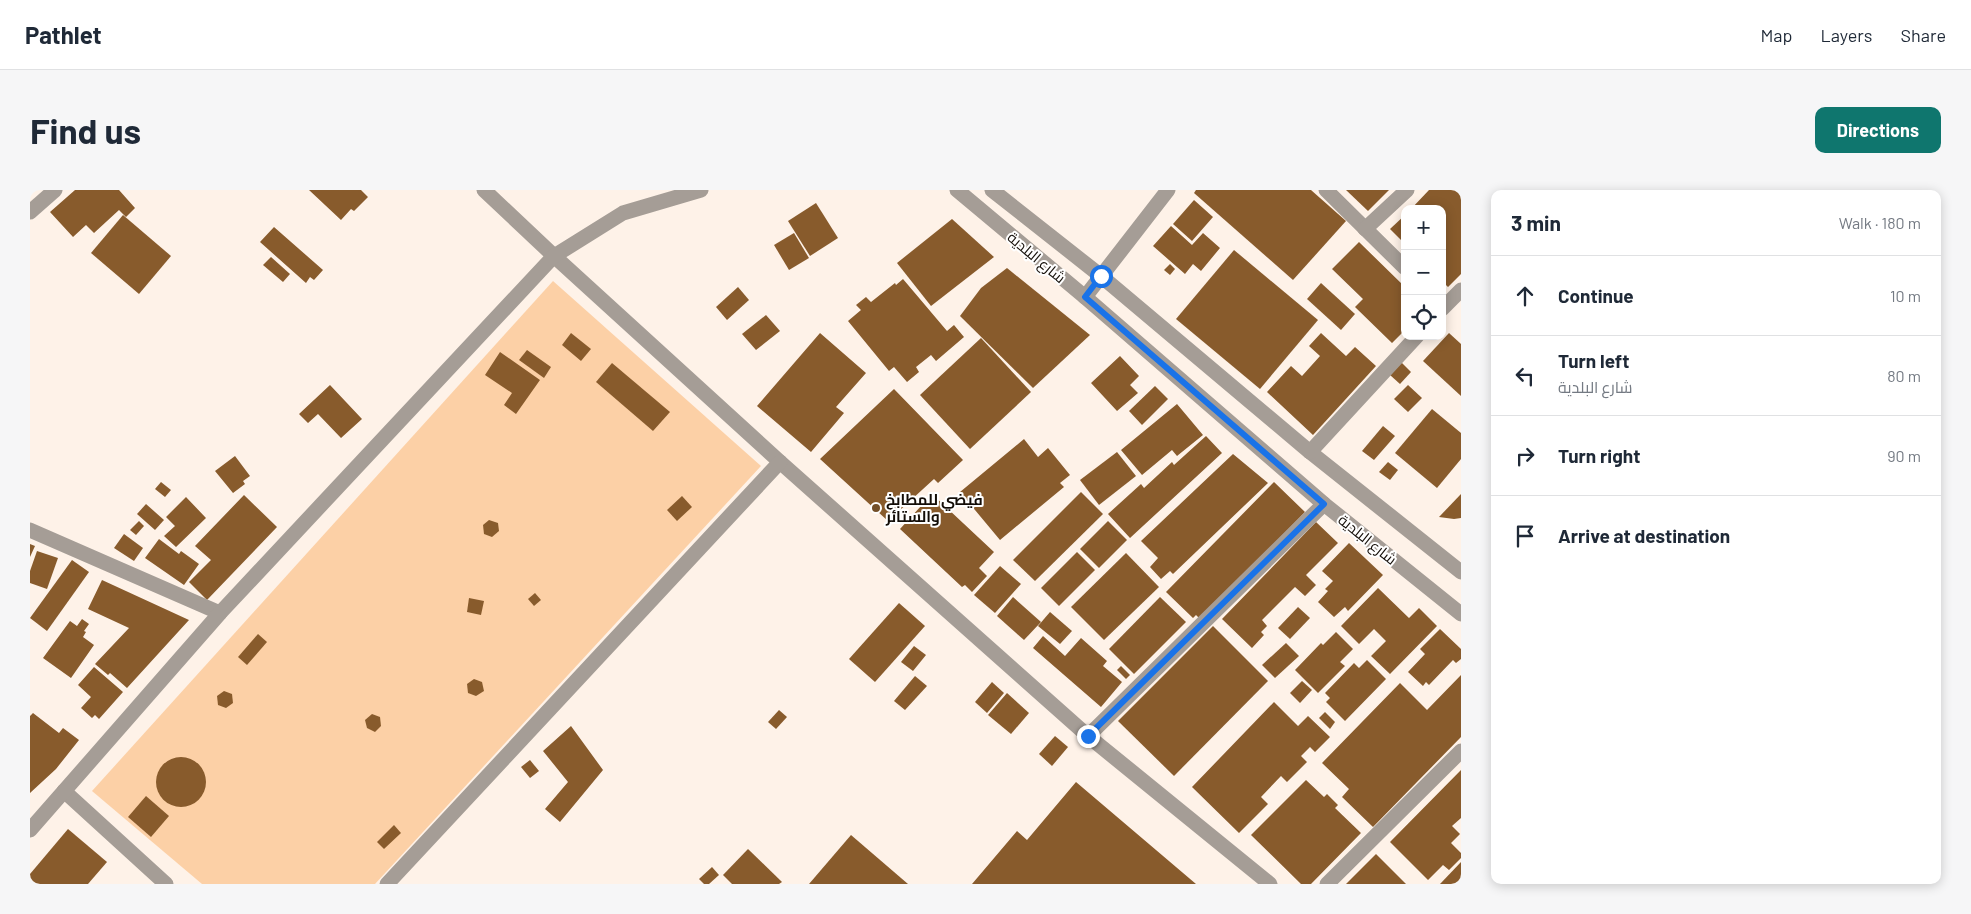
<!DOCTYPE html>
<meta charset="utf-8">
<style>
:root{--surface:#fff;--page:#f6f6f7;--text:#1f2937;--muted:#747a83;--line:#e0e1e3;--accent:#0f766e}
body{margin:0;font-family:Barlow,Cairo,sans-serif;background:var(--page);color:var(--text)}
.controls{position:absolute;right:15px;top:15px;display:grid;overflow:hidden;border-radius:10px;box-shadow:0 2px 12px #0003}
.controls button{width:45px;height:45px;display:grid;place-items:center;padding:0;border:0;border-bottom:1px solid var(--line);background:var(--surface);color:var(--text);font:25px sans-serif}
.stop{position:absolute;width:15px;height:15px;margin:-11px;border:4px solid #1a73e8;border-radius:50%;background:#fff}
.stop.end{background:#1a73e8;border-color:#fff;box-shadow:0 1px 5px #0008}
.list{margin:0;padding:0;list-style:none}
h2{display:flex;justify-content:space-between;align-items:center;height:65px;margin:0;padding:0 20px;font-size:21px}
h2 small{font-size:16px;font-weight:400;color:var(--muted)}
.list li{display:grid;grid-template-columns:32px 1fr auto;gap:15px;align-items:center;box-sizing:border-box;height:80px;padding:0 20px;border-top:1px solid var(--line)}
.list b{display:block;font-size:19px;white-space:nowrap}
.list p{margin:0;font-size:16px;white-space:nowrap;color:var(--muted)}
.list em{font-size:16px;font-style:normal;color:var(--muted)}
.icon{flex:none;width:28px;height:28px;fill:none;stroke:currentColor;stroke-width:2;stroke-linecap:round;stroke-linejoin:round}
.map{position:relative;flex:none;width:1431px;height:694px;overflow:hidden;border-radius:10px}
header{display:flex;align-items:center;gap:30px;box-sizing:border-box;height:70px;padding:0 25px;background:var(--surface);border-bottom:1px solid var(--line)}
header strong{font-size:24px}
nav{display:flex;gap:28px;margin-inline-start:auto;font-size:18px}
.intro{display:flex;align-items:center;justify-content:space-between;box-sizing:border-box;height:120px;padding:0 30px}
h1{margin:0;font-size:35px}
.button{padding:12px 22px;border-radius:10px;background:var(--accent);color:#fff;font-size:18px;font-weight:700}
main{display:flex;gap:30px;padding:0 30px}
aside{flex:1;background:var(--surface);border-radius:10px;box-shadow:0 2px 12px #0003}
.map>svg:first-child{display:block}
.green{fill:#fcd0a6}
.building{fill:#885b2c}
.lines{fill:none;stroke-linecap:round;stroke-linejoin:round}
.minor{stroke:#a59d96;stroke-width:15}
.route{stroke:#1a73e8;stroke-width:6}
.poi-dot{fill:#734f29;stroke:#fff;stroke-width:2}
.labels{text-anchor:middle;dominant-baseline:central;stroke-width:4;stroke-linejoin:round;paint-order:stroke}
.street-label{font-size:15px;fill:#130d07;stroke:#fff}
.poi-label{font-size:15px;font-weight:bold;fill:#130d07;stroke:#fff;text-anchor:start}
</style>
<header>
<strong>Pathlet</strong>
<nav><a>Map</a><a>Layers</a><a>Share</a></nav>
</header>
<div class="intro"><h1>Find us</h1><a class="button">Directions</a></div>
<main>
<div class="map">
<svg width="1431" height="694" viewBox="0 0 1431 694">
<rect width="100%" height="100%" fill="#fef2e8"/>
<path class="green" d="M523,91L731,276L345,694H172L62,601Z"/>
<g class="building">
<path d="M45,0H89L105,18L96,27L89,20L64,43L56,35L43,47L20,22Z"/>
<path d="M279,0H331L338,7L324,21L321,19L311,30Z"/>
<path d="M1166,0H1281L1316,31L1263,90L1164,3Z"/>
<path d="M1316,0H1359L1338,21Z"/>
<path d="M1399,0H1431V84L1418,97L1412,91V19H1381Z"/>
<path d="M1164,10L1183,27L1162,51L1143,34Z"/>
<path d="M786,13L808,48L780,66L758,31Z"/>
<path d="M93,25L141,66L109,104L61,63Z"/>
<path d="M1375,25V54L1360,39Z"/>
<path d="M922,29L964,67L901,116L867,73Z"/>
<path d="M1141,36L1162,55L1173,43L1190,58L1171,81L1163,74L1155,84L1123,56Z"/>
<path d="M244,37L293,80L284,90L280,87L276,93L230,52Z"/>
<path d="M764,43L779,68L759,80L744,55Z"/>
<path d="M1329,52L1375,97V140L1362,153L1325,117L1333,109L1302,79Z"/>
<path d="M1204,60L1288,130L1230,199L1146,129Z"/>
<path d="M241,67L260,84L253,92L233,75Z"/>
<path d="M1140,74L1145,79L1140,85L1134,80Z"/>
<path d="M977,78L1060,145L1003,198L930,126L951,98Z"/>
<path d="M873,89L917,141L924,135L934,147L906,171L901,165L886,177L889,182L877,192L864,177L859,181L818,131L831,120L826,115L836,107L841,112L865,93L866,95Z"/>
<path d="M1291,93L1325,124L1311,140L1277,109Z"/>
<path d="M708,97L719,110L697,130L686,117Z"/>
<path d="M736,125L750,141L726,160L712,144Z"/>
<path d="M541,143L561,159L551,171L532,155Z"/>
<path d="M790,143L836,183L806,217L814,223L781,262L727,216Z"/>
<path d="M1291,143L1316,166L1325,157L1346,176L1283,245L1237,202L1261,176L1272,186L1290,166L1279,156Z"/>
<path d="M1419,143L1431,154V206L1393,171Z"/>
<path d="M951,148L1001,202L940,259L890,205Z"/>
<path d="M497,160L521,177L514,188L489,170Z"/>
<path d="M470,162L510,190L486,224L474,215L482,203L455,185Z"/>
<path d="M1090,166L1109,186L1100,195L1108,203L1087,221L1061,193Z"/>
<path d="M1371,172L1381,182L1370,194L1360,185Z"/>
<path d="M582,173L640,222L623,241L566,192Z"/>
<path d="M300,195L332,229L311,248L288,224L278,233L269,224Z"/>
<path d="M1378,195L1392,208L1378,222L1364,209Z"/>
<path d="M1125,196L1138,209L1112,235L1099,221Z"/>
<path d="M864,199L933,270L908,293L904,289L858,331L790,269Z"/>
<path d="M1147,214L1173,245L1147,266L1142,260L1112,285L1091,260Z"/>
<path d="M1402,219L1431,243V269L1407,298L1365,263Z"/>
<path d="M1353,236L1365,246L1344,270L1332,261Z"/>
<path d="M1176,246L1192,263L1100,348L1078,324L1111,294L1114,298L1142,272L1144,275Z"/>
<path d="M994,249L1008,267L1018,258L1040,285L1030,293L1034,297L970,350L930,302Z"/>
<path d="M1087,262L1106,286L1069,315L1050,290Z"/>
<path d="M1203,264L1238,293L1143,384L1140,381L1131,389L1120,377L1128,368L1111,351Z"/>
<path d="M205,266L220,286L213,291L215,294L203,303L185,281Z"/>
<path d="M1358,272L1368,280L1360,290L1349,282Z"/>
<path d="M131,292L141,300L135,307L125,299Z"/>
<path d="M1244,292L1275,322L1170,429L1166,425L1163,428L1136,402Z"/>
<path d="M1051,302L1073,324L1005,391L983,370Z"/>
<path d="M902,304L964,362L949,378L957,386L942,402L935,395L932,397L870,339Z"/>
<path d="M1431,304V328L1424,329L1409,327Z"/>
<path d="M214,305L247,337L177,410L159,392L181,370L165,356Z"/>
<path d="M652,306L662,317L647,331L637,320Z"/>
<path d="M156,307L176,328L146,357L134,346L145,336L136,327Z"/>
<path d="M116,314L134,330L125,340L107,324Z"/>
<path d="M459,330L468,333L469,341L462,347L454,344L453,335Z"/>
<path d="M109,331L114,336L106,345L100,340Z"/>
<path d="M1078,331L1097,350L1069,378L1050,359Z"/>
<path d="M1286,332L1308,353L1276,385L1286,395L1275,406L1265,397L1232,430L1237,436L1231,442L1234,445L1222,458L1192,429Z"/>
<path d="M94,344L113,358L104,371L84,358Z"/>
<path d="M129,349L149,364L151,361L169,374L154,395L115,368Z"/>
<path d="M1319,353L1353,385L1318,421L1315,417L1304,427L1288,412L1298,401L1295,399L1303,391L1292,381Z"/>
<path d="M0,354L5,356L0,367Z"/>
<path d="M7,361L28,368L17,399L0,393V381Z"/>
<path d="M1047,362L1065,380L1029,416L1011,398Z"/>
<path d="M1096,363L1129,397L1074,450L1041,417Z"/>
<path d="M42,370L59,382L17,441L0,428Z"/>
<path d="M970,376L991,394L965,423L944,405Z"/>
<path d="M72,390L159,430L97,498L80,483L78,485L65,474L99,438L58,419Z"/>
<path d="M1348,398L1379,428L1389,418L1407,436L1360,484L1341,466L1356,451L1344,439L1329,454L1311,436Z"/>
<path d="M505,403L511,410L504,416L498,409Z"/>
<path d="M983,407L1011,432L994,450L967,426Z"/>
<path d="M1130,407L1156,432L1104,484L1079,459Z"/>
<path d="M439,408L454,411L451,425L437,422Z"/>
<path d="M869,413L895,436L845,492L819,469Z"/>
<path d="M1268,417L1280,428L1260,449L1248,438Z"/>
<path d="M1020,422L1042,441L1030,454L1008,436Z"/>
<path d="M52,429L59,434L54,441L56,442L53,447L64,455L41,488L13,468L40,431L47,436Z"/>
<path d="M1183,436L1238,491L1144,586L1088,531Z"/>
<path d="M1410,439L1431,459V469L1426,473L1423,470L1399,495L1396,492L1393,496L1378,482L1395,464L1390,459Z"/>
<path d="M1306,442L1323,459L1310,472L1315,476L1288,503L1265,480L1291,453L1293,455Z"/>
<path d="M228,444L237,452L217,475L208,467Z"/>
<path d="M1013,446L1035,466L1051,448L1077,471L1073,476L1092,492L1071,517L1003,458Z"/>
<path d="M1256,453L1269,466L1245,488L1232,475Z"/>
<path d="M884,456L896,465L883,481L871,472Z"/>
<path d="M1337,470L1356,489L1315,531L1296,512L1300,508L1295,503L1324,473L1329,478Z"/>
<path d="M1091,476L1100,485L1096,489L1087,480Z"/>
<path d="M64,477L93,502L69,529L65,525L62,528L51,518L61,507L48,495Z"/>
<path d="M1431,485V547L1343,637L1312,607L1319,599L1292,573L1370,493L1397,520Z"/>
<path d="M885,486L897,496L875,520L864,511Z"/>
<path d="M444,489L452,492L454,501L446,506L438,503L437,494Z"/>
<path d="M1272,491L1282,500L1270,513L1260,503Z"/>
<path d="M962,492L974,503L957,523L945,512Z"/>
<path d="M194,501L202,504L203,513L196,518L188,515L187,506Z"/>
<path d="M977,503L999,523L981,544L958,525Z"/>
<path d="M1244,512L1268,536L1278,526L1300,547L1285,562L1280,557L1271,566L1277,572L1257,592L1251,586L1231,607L1238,614L1209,643L1162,597Z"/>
<path d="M749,520L757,527L746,539L738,532Z"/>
<path d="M1295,522L1305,532L1300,539L1289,528Z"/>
<path d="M3,523L29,543L33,538L49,550L26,579L0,603V526Z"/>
<path d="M342,524L350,527L351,536L345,542L337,538L335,530Z"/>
<path d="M541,536L573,580L530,632L515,619L538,592L513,561Z"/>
<path d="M1025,546L1038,557L1022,576L1009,564Z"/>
<circle cx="151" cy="592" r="25"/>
<path d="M500,570L509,581L500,588L491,577Z"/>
<path d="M1431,580V628L1422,636L1430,644L1421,653L1431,663V668L1419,680L1413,675L1398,690L1360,652Z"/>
<path d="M1276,590L1294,607L1297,604L1308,615L1305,618L1331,643L1281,694H1271L1221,645Z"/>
<path d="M1046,592L1166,694H942L987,641L997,650Z"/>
<path d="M116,606L139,626L121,647L98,627Z"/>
<path d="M364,635L371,643L354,659L347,652Z"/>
<path d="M38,639L77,672L58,694H0V684Z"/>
<path d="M821,645L878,694H779Z"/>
<path d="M718,659L752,692L749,694H702L693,685Z"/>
<path d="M1346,664L1376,694H1316Z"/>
<path d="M1431,672V694H1410Z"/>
<path d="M682,677L689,685L679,694H674L669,689Z"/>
</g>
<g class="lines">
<g class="minor">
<path d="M454,0L524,66L750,272L1058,546L1240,694"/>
<path d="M927,0L1055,107L1294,314L1431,424"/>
<path d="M962,0L1071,86L1280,262L1431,382"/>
<path d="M1296,0L1375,78"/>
<path d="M0,22L25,0"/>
<path d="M1335,39L1377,0"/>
<path d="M1055,107L1138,0"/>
<path d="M1412,119L1431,100"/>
<path d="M1280,262L1387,146"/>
<path d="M0,340L190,423"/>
<path d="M1058,546L1294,314"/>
<path d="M34,601L136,694"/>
<path d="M0,640L190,423L524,66L593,23L671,0"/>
<path d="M357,694L750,272"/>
<path d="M1297,694L1431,561"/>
</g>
</g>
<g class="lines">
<path class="route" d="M1058,546L1294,314L1055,107L1071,86"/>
</g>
<circle class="poi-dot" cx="846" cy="318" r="5"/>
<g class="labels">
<g class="street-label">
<text transform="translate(1007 67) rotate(40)">شارع البلدية</text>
<text transform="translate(1338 349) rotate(39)">شارع البلدية</text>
</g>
<g class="poi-label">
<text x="856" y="309">فيضي للمطابخ<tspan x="856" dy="17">والستائر</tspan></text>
</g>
</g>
</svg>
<div class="controls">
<button>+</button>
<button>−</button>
<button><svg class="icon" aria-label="locate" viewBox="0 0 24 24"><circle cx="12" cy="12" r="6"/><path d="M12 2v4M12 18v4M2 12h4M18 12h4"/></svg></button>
</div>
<div class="stop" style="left:1071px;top:86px"></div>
<div class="stop end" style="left:1058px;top:546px"></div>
</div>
<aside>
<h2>3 min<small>Walk · 180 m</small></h2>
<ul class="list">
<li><svg class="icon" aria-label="ahead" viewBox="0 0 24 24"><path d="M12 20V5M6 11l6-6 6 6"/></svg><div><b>Continue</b></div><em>10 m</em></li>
<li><svg class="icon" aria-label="left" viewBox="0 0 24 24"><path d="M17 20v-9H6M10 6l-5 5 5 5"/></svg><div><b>Turn left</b><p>شارع البلدية</p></div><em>80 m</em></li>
<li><svg class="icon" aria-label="right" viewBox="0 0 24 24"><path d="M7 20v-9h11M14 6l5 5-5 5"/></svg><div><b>Turn right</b></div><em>90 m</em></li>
<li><svg class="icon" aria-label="arrive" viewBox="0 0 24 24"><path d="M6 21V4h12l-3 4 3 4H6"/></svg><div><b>Arrive at destination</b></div></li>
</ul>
</aside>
</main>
